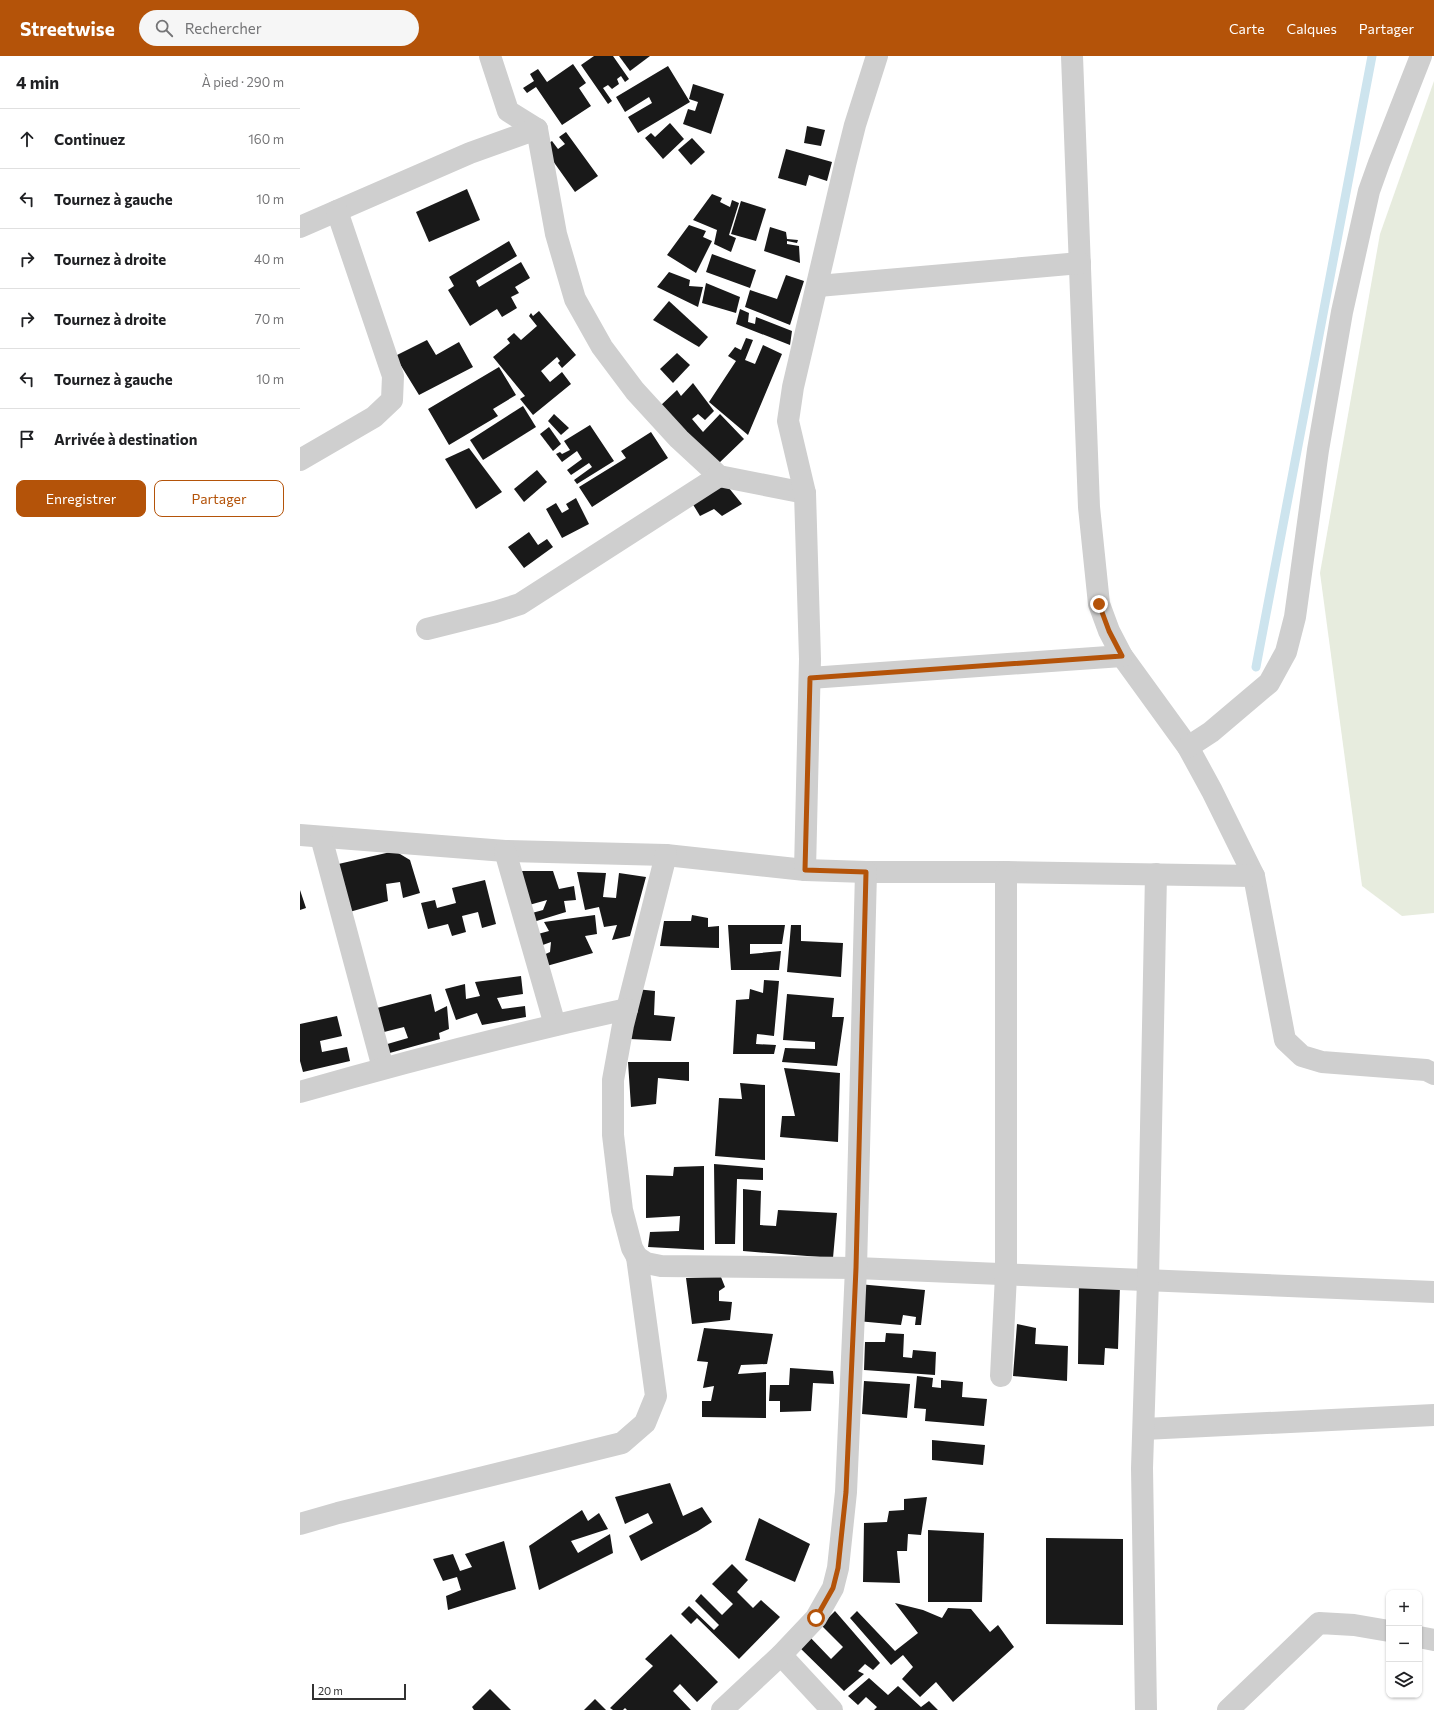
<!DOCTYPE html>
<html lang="fr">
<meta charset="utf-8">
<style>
:root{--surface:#fff;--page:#f6f6f6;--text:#202124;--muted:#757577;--line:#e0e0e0;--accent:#b45309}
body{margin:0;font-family:Commissioner,sans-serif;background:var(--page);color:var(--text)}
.controls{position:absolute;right:12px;bottom:12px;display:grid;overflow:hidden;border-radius:8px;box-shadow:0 1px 3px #0004}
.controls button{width:36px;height:36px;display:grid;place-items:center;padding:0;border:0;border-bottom:1px solid var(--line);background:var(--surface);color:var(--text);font:20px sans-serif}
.scale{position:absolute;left:12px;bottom:10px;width:94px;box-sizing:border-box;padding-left:4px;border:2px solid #323232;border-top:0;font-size:11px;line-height:14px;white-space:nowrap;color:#323232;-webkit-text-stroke:3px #fff;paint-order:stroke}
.stop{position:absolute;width:12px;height:12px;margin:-9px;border:3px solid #b45309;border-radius:50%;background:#fff}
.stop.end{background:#b45309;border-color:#fff;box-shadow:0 1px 4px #0008}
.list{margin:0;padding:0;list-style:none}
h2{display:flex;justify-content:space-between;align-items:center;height:52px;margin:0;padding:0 16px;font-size:17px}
h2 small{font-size:13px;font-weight:400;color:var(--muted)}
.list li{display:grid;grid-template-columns:26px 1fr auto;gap:12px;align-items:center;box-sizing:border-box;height:60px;padding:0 16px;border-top:1px solid var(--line)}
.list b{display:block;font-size:15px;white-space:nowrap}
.list em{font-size:13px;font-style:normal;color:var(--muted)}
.actions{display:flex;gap:8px;padding:12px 16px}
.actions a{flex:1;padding:9px 0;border:1px solid var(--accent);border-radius:8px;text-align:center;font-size:14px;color:var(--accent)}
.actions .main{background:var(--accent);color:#fff}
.icon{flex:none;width:22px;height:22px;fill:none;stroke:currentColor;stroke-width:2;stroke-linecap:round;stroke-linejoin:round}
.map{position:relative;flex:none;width:1134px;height:1654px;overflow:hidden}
header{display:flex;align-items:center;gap:24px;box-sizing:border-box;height:56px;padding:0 20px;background:var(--accent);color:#fff}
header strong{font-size:19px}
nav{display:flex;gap:22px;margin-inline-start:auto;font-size:14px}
.search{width:280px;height:36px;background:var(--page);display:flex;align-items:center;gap:10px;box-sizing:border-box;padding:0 14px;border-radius:22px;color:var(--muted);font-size:15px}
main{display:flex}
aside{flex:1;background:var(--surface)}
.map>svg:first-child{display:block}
.green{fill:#e7ecde}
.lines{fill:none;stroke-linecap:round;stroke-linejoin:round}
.stream{stroke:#cde4ee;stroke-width:9}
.building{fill:#191919}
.minor{stroke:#cfcfcf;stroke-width:22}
.route{stroke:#b45309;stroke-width:5}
</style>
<header>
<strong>Streetwise</strong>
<div class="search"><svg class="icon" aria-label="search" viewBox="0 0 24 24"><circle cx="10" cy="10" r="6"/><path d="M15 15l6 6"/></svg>Rechercher</div>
<nav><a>Carte</a><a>Calques</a><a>Partager</a></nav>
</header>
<main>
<aside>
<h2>4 min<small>À pied · 290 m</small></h2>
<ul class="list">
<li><svg class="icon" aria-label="ahead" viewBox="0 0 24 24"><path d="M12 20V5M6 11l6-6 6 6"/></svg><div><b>Continuez</b></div><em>160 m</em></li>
<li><svg class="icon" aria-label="left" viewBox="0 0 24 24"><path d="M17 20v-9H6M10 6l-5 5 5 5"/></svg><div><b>Tournez à gauche</b></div><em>10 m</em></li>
<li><svg class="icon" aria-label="right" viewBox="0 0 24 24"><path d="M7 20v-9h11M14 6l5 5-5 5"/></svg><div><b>Tournez à droite</b></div><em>40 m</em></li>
<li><svg class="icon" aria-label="right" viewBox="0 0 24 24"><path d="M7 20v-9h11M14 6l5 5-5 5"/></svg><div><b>Tournez à droite</b></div><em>70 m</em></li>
<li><svg class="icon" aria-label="left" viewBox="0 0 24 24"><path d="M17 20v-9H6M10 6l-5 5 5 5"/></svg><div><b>Tournez à gauche</b></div><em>10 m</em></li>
<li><svg class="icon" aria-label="arrive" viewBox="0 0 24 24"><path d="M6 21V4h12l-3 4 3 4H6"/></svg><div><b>Arrivée à destination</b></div></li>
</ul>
<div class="actions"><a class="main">Enregistrer</a><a>Partager</a></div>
</aside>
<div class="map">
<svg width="1134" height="1654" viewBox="0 0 1134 1654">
<rect width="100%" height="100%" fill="#fff"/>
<path class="green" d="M1134,25V857L1102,860L1062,830L1020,517L1080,178Z"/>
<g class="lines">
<path class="stream" d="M956,611L1072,0"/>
</g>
<g class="building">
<path d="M294,0H313L329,23L325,26L321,20L317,23L319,28L312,33L308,29L303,32L312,45L308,48L281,9Z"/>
<path d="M319,0H350L330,15Z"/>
<path d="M273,8L286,27L279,32L291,50L262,69L236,31L227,37L223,32L234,25L230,18L238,13L247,26Z"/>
<path d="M368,10L390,46L338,77L328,61L352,47L349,41L325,56L316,41Z"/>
<path d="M393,28L424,38L411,78L383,68L388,53L395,55L398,46L389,43Z"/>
<path d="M370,67L384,83L363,103L345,82L351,77L355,81Z"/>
<path d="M507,70L525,74L521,90L504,87Z"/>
<path d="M266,76L298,120L275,136L243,91L252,85L258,93L265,88L259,81Z"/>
<path d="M392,82L405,96L391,109L378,94Z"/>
<path d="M486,93L532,106L527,125L509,119L506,130L478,122Z"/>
<path d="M167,133L180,164L129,186L116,156Z"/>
<path d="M412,138L422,142L420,146L430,151L432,144L439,147L429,179L436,182L431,196L414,188L417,174L393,164Z"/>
<path d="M441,145L466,153L456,185L431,178Z"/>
<path d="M389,169L406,175L403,181L412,185L396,217L367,199Z"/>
<path d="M470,171L486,176L487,183L498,184L497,187L487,185V188L499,190L500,207L464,195Z"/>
<path d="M209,185L217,200L176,225L179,231L221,206L230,222L215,231L219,237L211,241L217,252L202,261L197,253L170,270L148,234L154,230L149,221Z"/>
<path d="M412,198L456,214L450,232L406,216Z"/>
<path d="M369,216L390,224L389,230L403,231L398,251L357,231Z"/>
<path d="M486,219L504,225L490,269L445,251L450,234L477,243Z"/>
<path d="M406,227L440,241L436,257L402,247Z"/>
<path d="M369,245L408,281L399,291L353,264Z"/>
<path d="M440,253L449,257L448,266L455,268L456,261L492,275L490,289L436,268Z"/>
<path d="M239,255L276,299L262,312L258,307L260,305L257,301L241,315L250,326L262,316L271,328L233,359L220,343L225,340L193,301L210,287L207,283L214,277L221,284L237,270L229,260L231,257L233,260Z"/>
<path d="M446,282L453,284L445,304L455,308L463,289L482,298L448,379L409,346L436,305L428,300L435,291L441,294Z"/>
<path d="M127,284L136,299L159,286L173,311L119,339L95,300Z"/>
<path d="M377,297L390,309L373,327L360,313Z"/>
<path d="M199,311L216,339L193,353L198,360L149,389L128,353Z"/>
<path d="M393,327L414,355L405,364L398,358L392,363L403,376L420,358L444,383L418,408L359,351L377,334L381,340Z"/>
<path d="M223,350L236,371L183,404L170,384Z"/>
<path d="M254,358L269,372L261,379L248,365Z"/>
<path d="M290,369L314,405L277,428L274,424L292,411L289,407L271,419L267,414L282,403L277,395L262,406L256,398L260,396L262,398L270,394L264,385Z"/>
<path d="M249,371L261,388L253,395L240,378Z"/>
<path d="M351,376L368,402L292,451L279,431L326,402L321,395Z"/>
<path d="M169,392L202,436L176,453L145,403Z"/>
<path d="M237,414L247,426L224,446L214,433Z"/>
<path d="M424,426L442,448L422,460L414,453L400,460L389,442Z"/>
<path d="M276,442L289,468L262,482L246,453L256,447L262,457L269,453L266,448Z"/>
<path d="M229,476L238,489L247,483L253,491L224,512L208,491Z"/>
<path d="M95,795L110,804L120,837L103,842L100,826L86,828L88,845L46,857L34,809Z"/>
<path d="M221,815H253L259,833L274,830L276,844L264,845L266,856L230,867L232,857L243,854L247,844L229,849Z"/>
<path d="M277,816L306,817L303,841L316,842L319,817L346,821L330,880L312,884L317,869L304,871L299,851L285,854Z"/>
<path d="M185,824L196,868L182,872L178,856L162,860L166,876L152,880L148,868L128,873L121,847L135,844L137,852L156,847L152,832Z"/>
<path d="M0,834L6,852L0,854Z"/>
<path d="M295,859L297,878L285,880L293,897L243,911L239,901L250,896L251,886L240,890L238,878L249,875L244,866Z"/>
<path d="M392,859L408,862V871L419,870V892L360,890L364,865H391Z"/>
<path d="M428,869H485L482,888H450V898L481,895L479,914H431Z"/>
<path d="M491,869H501V885L543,887L541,921L487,916Z"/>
<path d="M221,920L223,938L197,942L202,953L225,950L226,961L182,969L177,957L156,964L145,933L165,928L166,943L180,940L175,926Z"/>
<path d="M464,924L479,925L474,980L457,978L456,988L476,989L474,998H433L436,944L449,943L450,933L463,937Z"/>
<path d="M336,933L355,935L354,959L375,961L371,985L330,983Z"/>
<path d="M131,938L135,956L147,950L149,973L139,977L140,983L86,998L84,989L108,982L104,971L76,978L73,953Z"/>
<path d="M487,938L534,942L532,961H544L537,1010L482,1006L485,992L515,993V986L483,984Z"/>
<path d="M37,960L42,980L20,985L22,996L47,991L50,1005L3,1016L0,1005V968Z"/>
<path d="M328,1006H389V1025L358,1022L356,1048L331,1051Z"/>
<path d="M484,1012L540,1017L538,1086L480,1081L482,1060H495Z"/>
<path d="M440,1027L465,1029V1104L415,1100L419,1042L442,1043Z"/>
<path d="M414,1108L463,1112V1124L437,1123L435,1188H415Z"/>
<path d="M404,1110V1194L348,1191L350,1176L379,1175L380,1160L346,1162V1119L373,1120L374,1111Z"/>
<path d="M443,1133L461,1135L460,1169L476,1170L478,1154L537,1157L533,1202L443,1195Z"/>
<path d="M421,1221L425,1231L419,1235V1245L432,1246L430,1264L392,1268L386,1222Z"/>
<path d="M779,1223L820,1229L818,1293L805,1292L804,1309L778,1308Z"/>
<path d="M558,1228L625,1234L621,1269H615L616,1261L603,1259L601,1269L557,1265Z"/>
<path d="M717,1268L736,1272L735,1288L768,1290L767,1325L713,1320Z"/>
<path d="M404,1272L473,1278L467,1308L441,1309L438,1318L466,1316V1362L402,1361V1345H411L414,1330L403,1332L408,1306L397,1305Z"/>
<path d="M586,1277L604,1278L603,1301L612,1302L613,1294L636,1296L635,1319L564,1314L565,1286H585Z"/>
<path d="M490,1312L533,1315L534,1328L513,1327L511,1355L480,1356V1345H469L470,1329H489Z"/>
<path d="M617,1320L633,1322L632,1331L641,1332V1324L663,1326L662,1341L687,1343L684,1370L625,1365L626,1353L614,1352Z"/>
<path d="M564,1325L610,1328L607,1362L562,1358Z"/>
<path d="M632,1384L685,1389L683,1409L632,1404Z"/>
<path d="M370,1427L383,1460L402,1451L412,1466L398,1475L341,1505L329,1480L353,1467L348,1457L325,1468L315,1441Z"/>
<path d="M627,1441L621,1479L608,1478L607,1495H597L600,1527L563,1526L564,1467L587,1466L589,1455L604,1454V1443Z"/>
<path d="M282,1454L288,1465L299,1457L308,1473L271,1485L278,1497L310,1478L313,1497L239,1534L229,1490Z"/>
<path d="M459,1462L510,1488L495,1526L445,1504Z"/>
<path d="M628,1474L684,1477L682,1546H628Z"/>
<path d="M746,1482L823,1483V1569L746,1568Z"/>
<path d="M204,1485L216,1533L148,1554L146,1540L161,1534L157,1521L143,1525L133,1503L153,1498L160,1515L172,1511L165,1498Z"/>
<path d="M432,1508L448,1524L437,1536L453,1552L461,1544L480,1561L439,1603L397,1562L391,1568L381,1558L389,1550L414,1574L419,1569L395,1545L401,1538L422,1559L433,1548L412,1528Z"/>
<path d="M595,1547L623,1554L642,1562L648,1552L671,1553L690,1576L698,1569L714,1591L653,1646L636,1626L620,1641L602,1623L613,1611L603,1599L591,1609L550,1562L557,1555L595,1595L618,1577Z"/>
<path d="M535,1555L580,1607L573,1614L565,1608L558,1615L564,1618L544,1635L497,1589L508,1579L531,1603L543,1591L521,1569Z"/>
<path d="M371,1578L418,1626L397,1646L380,1628L373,1635L391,1654H327L325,1652L323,1654H313L310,1652L353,1610L345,1603Z"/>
<path d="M569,1622L588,1639L598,1630L621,1651L629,1645L638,1654H574L577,1651L566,1641L558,1649L548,1640Z"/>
<path d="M190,1633L211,1654H174L172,1651Z"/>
<path d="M295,1643L306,1654H284Z"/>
</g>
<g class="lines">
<g class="minor">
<path d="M190,0L208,55L237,73"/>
<path d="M772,0L789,451L799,548L809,575L822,600L888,691L912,735L954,820L985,984L1002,1000L1022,1006L1126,1014L1134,1018"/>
<path d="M0,171L170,97L237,73L256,178L275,243L302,291L335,335L379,383L419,420L505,437"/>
<path d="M518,230L780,207"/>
<path d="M0,404L74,361L92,344L93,320L37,155"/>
<path d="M127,573L195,556L220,548L419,420"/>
<path d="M510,622L822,600"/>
<path d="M888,691L911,676L969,627L986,596L995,561L1018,394L1042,256L1069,135L1079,107L1121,0"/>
<path d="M0,779L205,795L366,799L505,814L566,816H706L954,820"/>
<path d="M21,781L83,1012"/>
<path d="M205,795L255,969"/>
<path d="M366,799L323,969L313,1024V1079L322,1154L332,1192L337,1201L346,1207L361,1210L556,1212L1134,1236"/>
<path d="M505,814L510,603L505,437L488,365L493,331L545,109L555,69L577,0"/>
<path d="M0,1036C108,1005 217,977 327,953"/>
<path d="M701,1320L706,1219V816"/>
<path d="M844,1373L1134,1359"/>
<path d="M0,1468L38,1457L322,1387L345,1367L356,1340L337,1201"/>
<path d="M1119,1581L1134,1584"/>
<path d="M481,1599L532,1654"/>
<path d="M422,1654L481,1599L516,1562L533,1532L538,1512L546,1436L556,1212L566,816"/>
<path d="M846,1654L842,1412L848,1224L856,818"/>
<path d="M928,1654L1019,1567L1054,1569L1089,1575"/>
</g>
</g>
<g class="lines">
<path class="route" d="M516,1562L533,1532L538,1512L546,1436L556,1212L566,816L505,814L510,622L822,600L809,575L799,548"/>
</g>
</svg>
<div class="controls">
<button>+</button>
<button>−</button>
<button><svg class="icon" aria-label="layers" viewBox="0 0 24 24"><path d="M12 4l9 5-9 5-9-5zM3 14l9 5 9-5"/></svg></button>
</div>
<div class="scale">20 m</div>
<div class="stop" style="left:516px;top:1562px"></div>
<div class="stop end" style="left:799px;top:548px"></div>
</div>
</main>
